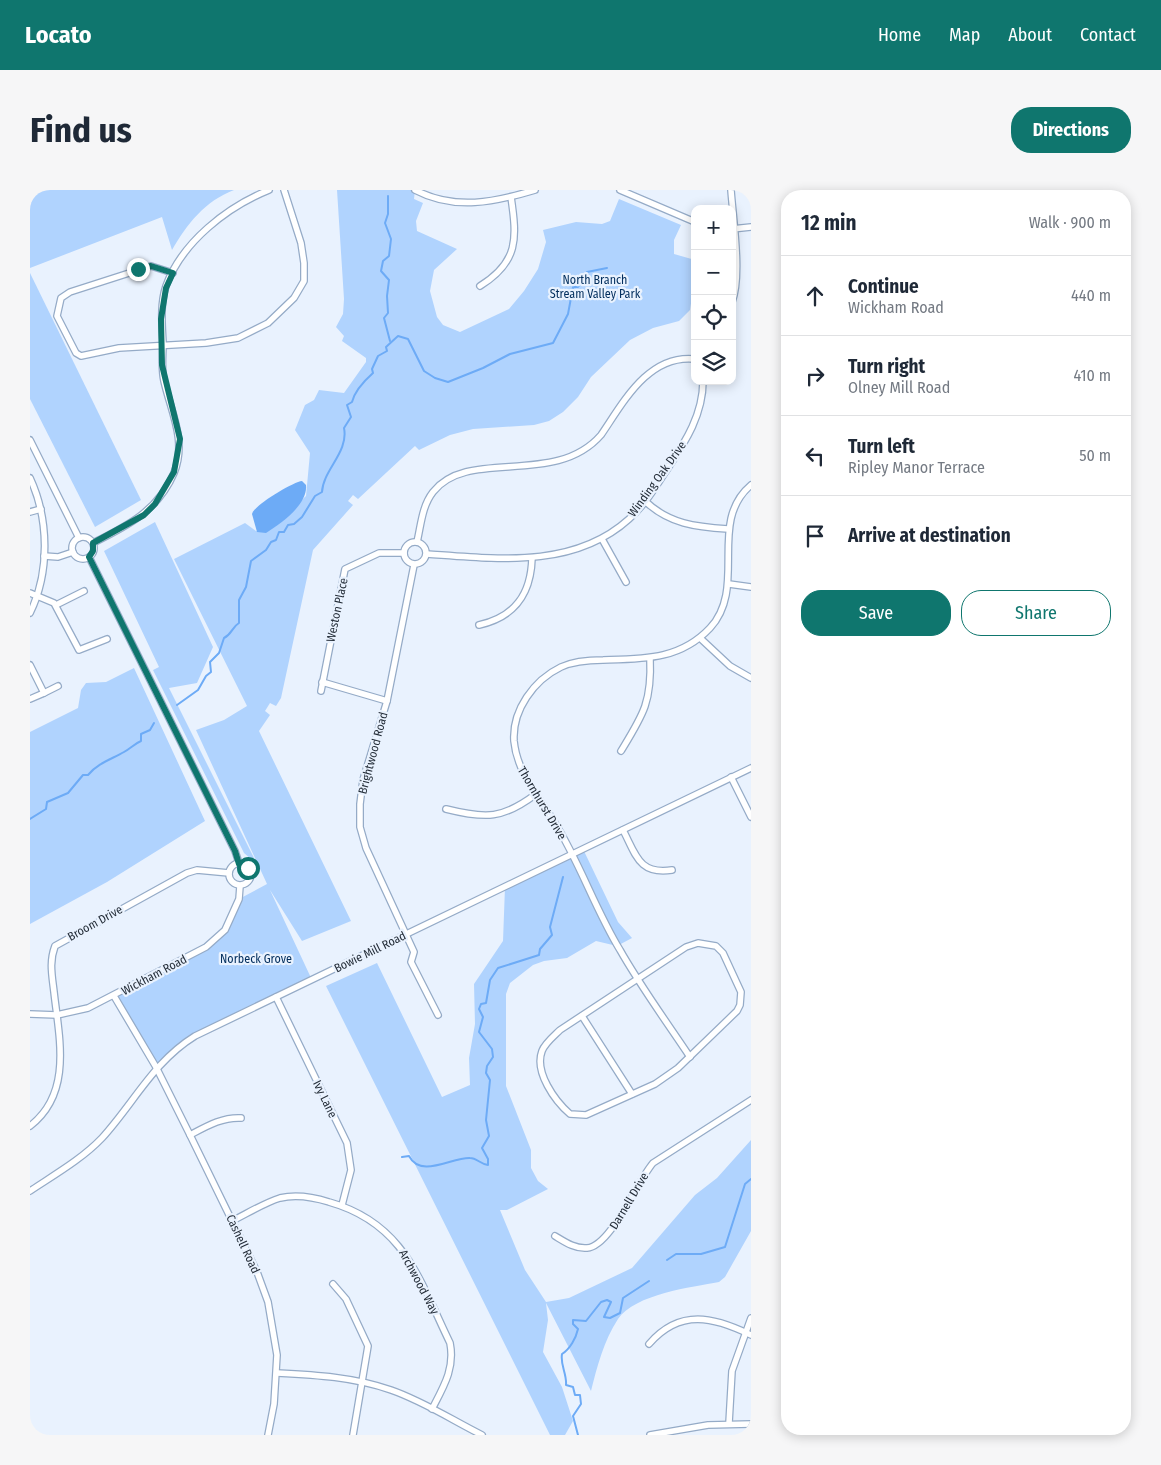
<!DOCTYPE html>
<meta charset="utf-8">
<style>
:root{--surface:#fff;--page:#f6f6f7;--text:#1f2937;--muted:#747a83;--line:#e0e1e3;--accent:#0f766e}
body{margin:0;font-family:"Fira Sans Condensed",sans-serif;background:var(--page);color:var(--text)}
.controls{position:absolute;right:15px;top:15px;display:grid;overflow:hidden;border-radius:10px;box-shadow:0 2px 12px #0003}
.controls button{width:45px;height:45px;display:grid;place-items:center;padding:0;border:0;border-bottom:1px solid var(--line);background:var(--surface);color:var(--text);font:25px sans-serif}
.stop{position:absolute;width:15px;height:15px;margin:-11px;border:4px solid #0f766e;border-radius:50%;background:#fff}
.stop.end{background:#0f766e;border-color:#fff;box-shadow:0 1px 5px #0008}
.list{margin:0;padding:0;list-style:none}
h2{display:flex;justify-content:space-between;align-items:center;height:65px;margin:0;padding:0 20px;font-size:21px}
h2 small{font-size:16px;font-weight:400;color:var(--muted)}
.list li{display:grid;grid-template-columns:32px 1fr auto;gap:15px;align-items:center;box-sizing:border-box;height:80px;padding:0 20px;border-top:1px solid var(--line)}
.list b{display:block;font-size:19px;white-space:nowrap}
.list p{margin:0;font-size:16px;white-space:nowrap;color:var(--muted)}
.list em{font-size:16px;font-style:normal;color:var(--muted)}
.actions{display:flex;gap:10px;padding:15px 20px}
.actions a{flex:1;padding:11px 0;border:1px solid var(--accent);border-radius:20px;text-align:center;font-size:18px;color:var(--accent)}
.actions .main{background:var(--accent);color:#fff}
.icon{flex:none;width:28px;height:28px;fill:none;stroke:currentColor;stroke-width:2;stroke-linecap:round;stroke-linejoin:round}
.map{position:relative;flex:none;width:721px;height:1245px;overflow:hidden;border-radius:20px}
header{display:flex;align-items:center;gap:30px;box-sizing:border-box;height:70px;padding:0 25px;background:var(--accent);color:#fff}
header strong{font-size:24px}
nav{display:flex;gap:28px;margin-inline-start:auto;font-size:18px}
.intro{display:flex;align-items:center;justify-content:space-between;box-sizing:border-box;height:120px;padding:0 30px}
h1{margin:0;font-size:35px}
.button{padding:12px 22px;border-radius:20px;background:var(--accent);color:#fff;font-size:18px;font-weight:700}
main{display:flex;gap:30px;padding:0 30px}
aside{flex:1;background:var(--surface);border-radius:20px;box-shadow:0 2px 12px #0003}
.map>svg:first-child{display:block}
.green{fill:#b0d3fe}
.water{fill:#6dabf6}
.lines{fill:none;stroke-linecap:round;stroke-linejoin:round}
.stream{stroke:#6dabf6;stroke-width:2}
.minor-casing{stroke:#95abc7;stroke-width:8}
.minor{stroke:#fff;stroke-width:5.5}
.route{stroke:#0f766e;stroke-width:6}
.labels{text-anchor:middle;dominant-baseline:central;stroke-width:4.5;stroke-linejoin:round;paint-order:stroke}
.park-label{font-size:12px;fill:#022e5d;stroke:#e9f2fe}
.street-label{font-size:12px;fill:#252e39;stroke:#e9f2fe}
</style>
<header>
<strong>Locato</strong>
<nav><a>Home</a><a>Map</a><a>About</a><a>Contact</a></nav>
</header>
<div class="intro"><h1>Find us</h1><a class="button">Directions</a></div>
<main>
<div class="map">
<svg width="721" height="1245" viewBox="0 0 721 1245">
<rect width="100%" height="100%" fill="#e9f2fe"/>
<g class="green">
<path d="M0,0H204C175,11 157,34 142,60L132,27L0,78Z"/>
<path d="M307,0H385L384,9L393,13L386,31L387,41L427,59L404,80L400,101L407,127L413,135L430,142L479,119L494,101L508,79L516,52L513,40L546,32L572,34L580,31L589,9L651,35L644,50V64L665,70V87L660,120L649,131L623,138L600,150L561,187L548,207L533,222L519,231L504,235L443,239L420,245L389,260L385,256L328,309L323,305L318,311L323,315L283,360L251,508L246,516L240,513L235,521L240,525L229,541L321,731L272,751L240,700L282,790L165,846L126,877L84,806L176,757L195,740L209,709L237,694L166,540L194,530L217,516L144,369L215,333L226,341H238L276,306L280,263L265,240L275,215L284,210L289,200L314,203L336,172V168L312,151L314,146L306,137L313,124L314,109Z"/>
<path d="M0,83L111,310L65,337L0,209Z"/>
<path d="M125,332L183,457L167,493L139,498L227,674L214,663L123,480L129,477L74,361Z"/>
<path d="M104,478L175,631L77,692L0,734V542L48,518L51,500L56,493L76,492Z"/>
<path d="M553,659L588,732L602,748L587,756L566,751L537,768L514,771L503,775L480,793L476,804V896L501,960V978L508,991L518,999L477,1020H470L495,1080L516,1112L539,1108L602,1078L665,1005L687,988L721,950V1041L695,1087L689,1092C662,1097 605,1104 588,1129C574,1150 567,1177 561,1201L516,1113L518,1130L513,1162L532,1197L543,1231L535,1245H520L296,796L347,773L412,907L440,895L439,868L445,834L444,794L473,751L475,697Z"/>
</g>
<path class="water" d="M272,291L276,295C278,315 250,334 236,343L227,342L222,324C224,315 263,292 272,291Z"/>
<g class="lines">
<g class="stream">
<path d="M358,6V24L355,33L361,49L359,66L353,71L351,81L359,90L357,106L358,123L354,128L360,151"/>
<path d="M147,515L168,500L176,486L181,482L180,472L189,463L194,448C202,444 202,437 209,433V410L216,397L221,371L236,360L241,352L246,350L249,342H254L258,335L264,334L272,327L285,306L292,302C293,280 319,262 314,238L321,227L317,215L322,212C325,200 334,191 343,183L342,179L348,166L357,161L356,157L368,146L378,149L394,181L405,188L418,192L453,178L480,164L523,153L538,124L543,97H548L557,82L577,78"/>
<path d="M0,629L16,619L17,612L38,603L53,585H58C68,573 82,569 94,562C101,558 104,554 111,551V544L120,540L124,533"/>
<path d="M372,967L379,966C391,989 422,967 440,968C447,968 450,974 458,975V969L452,958L459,946L456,930L460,890L456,883L457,876L463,867L462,859L449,842L453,827L449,819L451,814L456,813L460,790L468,778L509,765L510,759L522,745L520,737L533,687"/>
<path d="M637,1070L646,1064H671L695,1057L715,994L721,989"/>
<path d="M548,1245L543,1226L551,1214L550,1205H545L543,1197L536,1195C537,1184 530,1175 532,1164C540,1159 546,1148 548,1139L543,1134V1130L556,1131L571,1112L577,1110L581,1112L574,1127L580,1128L590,1123L593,1108L619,1091"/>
</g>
<defs>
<g id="minor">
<path d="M385,0C425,21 465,12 505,0"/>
<path d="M590,0L665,32"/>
<path d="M701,0C703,29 712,86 702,112"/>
<path d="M702,39L721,37"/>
<path d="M143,83L121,76L40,102L31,108L27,126L46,163L51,166L89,158L176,153L208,148L238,133L264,108L274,91V73L271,53L254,0"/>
<path d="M450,96C489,72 487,48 481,7"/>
<path d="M0,250L49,348"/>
<path d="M0,288C19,329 20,382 0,423"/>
<path d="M615,311C639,334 666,337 698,339"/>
<path d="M0,322L11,319"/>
<circle cx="53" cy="358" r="11"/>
<path d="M572,349L596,392"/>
<circle cx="385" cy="363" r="11"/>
<path d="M387,352C391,335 392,316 403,302C438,257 525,298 571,245C593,213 618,164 665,169"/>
<path d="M63,353C97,336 128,321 144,283C157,251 141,222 134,191C131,178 133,166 133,153C132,134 130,114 136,96C152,52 197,17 239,0"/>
<path d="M397,364C466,369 544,379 599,329C615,315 627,295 638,278C656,251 673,224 673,191"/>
<path d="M14,366L28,367L43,362"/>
<path d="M59,367L205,661L209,673"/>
<path d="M384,375L357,511L333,590L330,614V637L336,658L384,762L381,772L408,825"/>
<path d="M699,394L721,397"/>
<path d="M0,403L24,413L49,460L77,449"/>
<path d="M26,415L54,401"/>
<path d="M449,435C485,427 501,404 502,368"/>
<path d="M670,448L700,476L721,488"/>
<path d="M0,475L14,503L0,509"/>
<path d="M292,492L357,511"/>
<path d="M291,501L315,379L349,363H374"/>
<path d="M14,503L28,496"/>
<path d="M591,561C613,525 622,512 620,468"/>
<path d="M701,587L721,627"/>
<path d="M416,619C456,629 473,629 506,604"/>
<path d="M593,640C606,665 609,685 642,680"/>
<circle cx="210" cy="684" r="11"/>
<path d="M668,753L686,756L693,763L711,802L710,815L707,821L648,878L625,894L556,925L540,924C525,911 504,882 512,861C515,853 524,846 530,840L656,757Z"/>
<path d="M84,806L126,877L160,945L227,1082L238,1112L247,1165L244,1214L238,1245"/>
<path d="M246,807L317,953L321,980L312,1015"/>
<path d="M0,824L27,825L58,818L176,757L195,740L209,709L210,696"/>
<path d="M552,826L602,904"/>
<path d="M660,867C636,831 611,797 590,760C565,719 550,673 525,633C509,606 487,583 484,551C482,520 504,490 531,477C544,471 559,470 573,470C613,469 650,470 680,438C718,397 677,332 721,295"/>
<path d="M0,936C43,903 29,847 24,802C22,785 19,772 25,756L157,683L167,680L199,683"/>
<path d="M160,945C177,936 192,927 211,928"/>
<path d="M0,1001C24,985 52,969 72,948C104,913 123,872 165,846L721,578"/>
<path d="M202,1031C218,1023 234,1013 250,1008C267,1004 283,1007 299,1012C374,1033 389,1089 420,1153C425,1178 414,1196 402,1219"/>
<path d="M525,1046C535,1052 545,1059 557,1058C581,1056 606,993 623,973L721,910"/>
<path d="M303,1094L316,1109L338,1156L323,1245"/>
<path d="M619,1154C650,1118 684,1127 721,1145"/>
<path d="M247,1183C286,1185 324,1187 361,1200C393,1211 422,1230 452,1245"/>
<path d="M699,1233L702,1181L721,1128"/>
<path d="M620,1245L678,1235L721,1234"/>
</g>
</defs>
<use href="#minor" class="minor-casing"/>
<use href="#minor" class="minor"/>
</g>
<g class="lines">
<path class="route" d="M108,79L121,76L143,83L136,98L131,129L132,175L150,249L144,282L125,314L114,325L63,353V361L59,367L205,661L209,674L218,678"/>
</g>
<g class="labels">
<g class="park-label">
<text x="565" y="90">North Branch<tspan x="565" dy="14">Stream Valley Park</tspan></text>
<text x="226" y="769">Norbeck Grove</text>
</g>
<g class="street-label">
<text transform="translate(627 289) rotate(-54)">Winding Oak Drive</text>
<text transform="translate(307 420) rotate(-78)">Weston Place</text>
<text transform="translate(343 563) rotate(-75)">Brightwood Road</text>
<text transform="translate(512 613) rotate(59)">Thornhurst Drive</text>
<text transform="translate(65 733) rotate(-29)">Broom Drive</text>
<text transform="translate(340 762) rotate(-26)">Bowie Mill Road</text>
<text transform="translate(124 785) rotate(-28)">Wickham Road</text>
<text transform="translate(295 909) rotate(64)">Ivy Lane</text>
<text transform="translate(599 1011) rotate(-59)">Darnell Drive</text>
<text transform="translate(213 1054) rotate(65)">Cashell Road</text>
<text transform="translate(389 1092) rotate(62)">Archwood Way</text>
</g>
</g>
</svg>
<div class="controls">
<button>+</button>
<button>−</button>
<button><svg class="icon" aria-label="locate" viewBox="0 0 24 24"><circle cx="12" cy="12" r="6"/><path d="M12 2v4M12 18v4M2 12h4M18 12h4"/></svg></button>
<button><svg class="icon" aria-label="layers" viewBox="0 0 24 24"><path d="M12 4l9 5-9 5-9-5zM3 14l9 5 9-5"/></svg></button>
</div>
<div class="stop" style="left:218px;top:678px"></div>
<div class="stop end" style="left:108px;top:79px"></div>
</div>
<aside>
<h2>12 min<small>Walk · 900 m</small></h2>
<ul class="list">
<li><svg class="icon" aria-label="ahead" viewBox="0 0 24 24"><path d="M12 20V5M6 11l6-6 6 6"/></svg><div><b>Continue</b><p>Wickham Road</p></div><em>440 m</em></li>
<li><svg class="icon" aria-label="right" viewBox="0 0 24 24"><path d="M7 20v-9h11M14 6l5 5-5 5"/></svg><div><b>Turn right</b><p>Olney Mill Road</p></div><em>410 m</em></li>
<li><svg class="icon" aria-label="left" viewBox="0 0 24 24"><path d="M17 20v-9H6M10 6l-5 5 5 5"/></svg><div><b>Turn left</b><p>Ripley Manor Terrace</p></div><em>50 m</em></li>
<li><svg class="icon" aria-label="arrive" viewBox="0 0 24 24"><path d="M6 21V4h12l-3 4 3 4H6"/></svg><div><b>Arrive at destination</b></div></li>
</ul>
<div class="actions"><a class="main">Save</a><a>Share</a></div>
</aside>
</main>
